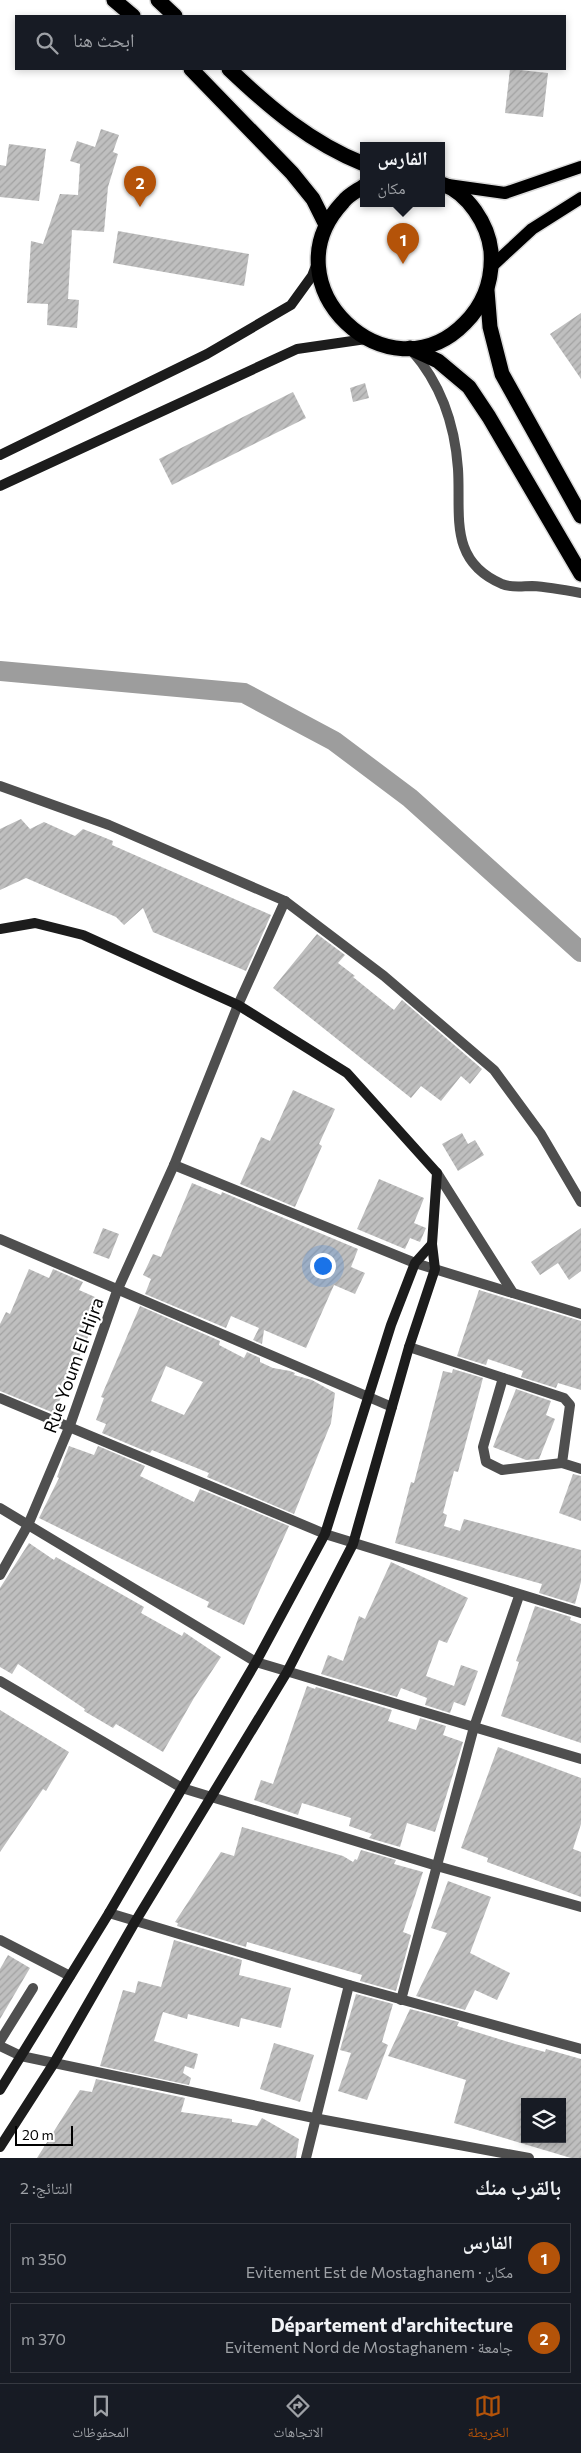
<!DOCTYPE html>
<html lang="ar">
<meta charset="utf-8">
<style>
:root{--surface:#171b24;--page:#20242c;--text:#f1f3f6;--muted:#9ea1a6;--line:#363941;--accent:#b45309}
body{margin:0;font-family:Commissioner,"Noto Naskh Arabic",sans-serif;background:var(--page);color:var(--text);direction:rtl}
.controls{position:absolute;right:15px;bottom:15px;display:grid;overflow:hidden;border-radius:0px;box-shadow:0 2px 8px #0003}
.controls button{width:45px;height:45px;display:grid;place-items:center;padding:0;border:0;border-bottom:1px solid var(--line);background:var(--surface);color:var(--text);font:25px sans-serif}
.scale{position:absolute;left:15px;bottom:12px;width:58px;box-sizing:border-box;padding-left:5px;border:2px solid #000;border-top:0;font-size:14px;line-height:18px;white-space:nowrap;color:#000;-webkit-text-stroke:4px #fff;paint-order:stroke}
.you{position:absolute;left:322px;top:1265px;width:18px;height:18px;margin:-12px;border:4px solid #fff;border-radius:50%;background:#1a73e8;box-shadow:0 0 0 8px #1a73e833}
.badge{display:grid;place-items:center;width:32px;height:32px;border-radius:50%;background:var(--accent);color:#fff;font-size:16px;font-weight:700}
.pin{position:absolute;translate:-50% -41px;filter:drop-shadow(0 1px 2px #0008)}
.pin::after{content:'';position:absolute;top:26px;width:18px;height:15px;background:inherit;clip-path:polygon(0 0,100% 0,50% 100%)}
.popup{position:absolute;left:360px;top:142px;width:85px;height:65px;box-sizing:border-box;display:grid;place-content:center;border-radius:0px;background:var(--surface);filter:drop-shadow(0 1px 4px #0005);font-size:16px;white-space:nowrap;color:var(--muted)}
.popup b{font-size:19px;color:var(--text)}
.popup::after{content:'';position:absolute;left:50%;top:100%;margin-left:-10px;border:10px solid transparent;border-top-color:var(--surface)}
.list{margin:0;padding:0;list-style:none}
h2{display:flex;justify-content:space-between;align-items:center;height:65px;margin:0;padding:0 20px;font-size:21px}
h2 small{font-size:16px;font-weight:400;color:var(--muted)}
.list li{display:grid;grid-template-columns:32px 1fr auto;gap:15px;align-items:center;box-sizing:border-box;height:70px;margin:0 10px 10px;padding:0 10px;border:1px solid var(--line);border-radius:0px}
.list b{display:block;font-size:19px;white-space:nowrap}
.list p{margin:0;font-size:16px;white-space:nowrap;color:var(--muted)}
.list em{font-size:16px;font-style:normal;color:var(--muted)}
.icon{flex:none;width:28px;height:28px;fill:none;stroke:currentColor;stroke-width:2;stroke-linecap:round;stroke-linejoin:round}
.map{position:relative;flex:none;width:581px;height:2158px;overflow:hidden;direction:ltr}
.search{position:absolute;background:var(--surface);box-shadow:0 2px 8px #0003;left:15px;right:15px;top:15px;height:55px;display:flex;align-items:center;gap:12px;box-sizing:border-box;padding:0 18px;border-radius:0px;color:var(--muted);font-size:19px}
.sheet{height:225px;background:var(--surface)}
nav{display:flex;justify-content:space-around;align-items:center;box-sizing:border-box;height:70px;border-top:1px solid var(--line);background:var(--surface);font-size:14px;color:var(--muted)}
nav a{display:grid;justify-items:center;gap:2px}
nav .on{color:var(--accent)}
.map>svg:first-child{display:block}
.lines{fill:none;stroke-linecap:round;stroke-linejoin:round}
.canal{stroke:#9d9d9d;stroke-width:20}
.building{fill:url(#building-hatch);fill-rule:evenodd}
.primary-casing{stroke:#dbdbdb;stroke-width:15}
.highway-casing{stroke:#dbdbdb;stroke-width:18}
.lane{stroke:#4f4f4f;stroke-width:10}
.street{stroke:#4f4f4f;stroke-width:10}
.secondary{stroke:#1c1c1c;stroke-width:10}
.primary{stroke:#000;stroke-width:12}
.highway{stroke:#000;stroke-width:15}
.labels{text-anchor:middle;dominant-baseline:central;stroke-width:4.5;stroke-linejoin:round;paint-order:stroke}
.street-label{font-size:18px;fill:#000;stroke:#fff}
</style>
<div class="map">
<svg width="581" height="2158" viewBox="0 0 581 2158">
<defs>
<pattern id="building-hatch" width="6" height="6" patternUnits="userSpaceOnUse" patternTransform="scale(1.25)"><rect width="6" height="6" fill="#bfbfbf"/><path d="M-1 1l2-2M0 6l6-6M5 7l2-2" fill="none" stroke="#a2a2a2"/></pattern>
</defs>
<rect width="100%" height="100%" fill="#fff"/>
<g class="lines">
<path class="canal" d="M0,671L244,693L334,741L410,798L581,952"/>
</g>
<g class="building">
<path d="M510,69L548,73L543,117L505,113Z"/>
<path d="M101,129L119,135L113,152L118,154L108,187L104,232L72,230L68,299L79,300L77,328L47,325L48,304L27,303L31,241L43,244L60,194L78,195L80,164L70,161L77,141L95,147Z"/>
<path d="M9,144L46,149L39,201L0,197V165L6,166Z"/>
<path d="M118,231L249,254L244,286L113,263Z"/>
<path d="M581,313V379L550,334Z"/>
<path d="M365,383L369,398L353,402L350,388Z"/>
<path d="M293,392L306,418L172,485L159,459Z"/>
<path d="M21,819L30,829L44,822L75,836L83,829L113,841L112,845L271,915L246,971L153,932L143,908L124,925L116,917L26,878L0,890V829Z"/>
<path d="M317,934L345,955L338,963L355,976L353,977L394,1010L402,1000L482,1069L470,1084L461,1076L441,1101L421,1086L411,1098L273,988Z"/>
<path d="M293,1090L335,1109L319,1144L322,1146L295,1207L240,1184L261,1137L270,1141Z"/>
<path d="M462,1133L468,1144L475,1140L484,1155L458,1171L442,1144Z"/>
<path d="M379,1179L424,1198L414,1223L426,1228L420,1242L410,1238L405,1249L357,1229Z"/>
<path d="M192,1183L221,1195L222,1192L358,1249L351,1267L365,1273L355,1294L334,1285L306,1348L264,1330L262,1344L253,1340L259,1328L231,1316L226,1328L145,1294L151,1279L143,1275L153,1254L161,1257Z"/>
<path d="M103,1228L119,1234L109,1259L93,1253Z"/>
<path d="M581,1228V1271L569,1280L558,1263L540,1275L531,1262Z"/>
<path d="M29,1269L49,1278L53,1269L83,1282L79,1290L104,1301L54,1413L0,1391V1324L6,1312L10,1314Z"/>
<path d="M479,1290L581,1321V1390L558,1383L556,1388L521,1377L523,1371L488,1359L486,1365L457,1356Z"/>
<path d="M140,1306L220,1341L219,1345L244,1358L247,1352L260,1358V1362L273,1368L290,1371L295,1373L294,1375L312,1380L335,1393L331,1423L294,1514L207,1477L209,1473L152,1450L150,1453L102,1433L106,1424L96,1420L104,1398L101,1397ZM166,1366L203,1382L184,1415L151,1401Z"/>
<path d="M453,1369L483,1378L458,1472L454,1471L443,1513L447,1515L444,1526L460,1531L464,1519L581,1550V1582L575,1604L539,1593L542,1584L395,1543L411,1482L414,1483L443,1371L452,1373Z"/>
<path d="M516,1389L551,1401L546,1415L555,1419L539,1459L526,1460L493,1447Z"/>
<path d="M69,1446L94,1455L98,1446L145,1466L140,1476L194,1502L200,1489L289,1526L244,1625L207,1607L209,1602L39,1518L59,1478L57,1477Z"/>
<path d="M573,1474L581,1476V1521L559,1513Z"/>
<path d="M29,1543L54,1560L56,1557L144,1607L141,1613L182,1636L184,1632L221,1657L194,1698L163,1752L116,1724L113,1728L84,1711L85,1709L18,1664L12,1674L0,1667V1588Z"/>
<path d="M391,1562L468,1598L447,1643L439,1640L426,1676L454,1686L461,1665L478,1671L465,1706L454,1702L450,1713L425,1705L427,1698L401,1688L397,1697L321,1674L328,1655L343,1661L359,1616L365,1619Z"/>
<path d="M535,1606L571,1617L570,1620L581,1624V1743L501,1716L519,1662L516,1661Z"/>
<path d="M307,1686L315,1689L316,1687L392,1710L388,1721L416,1730L420,1718L446,1726L443,1735L463,1742L435,1832L407,1823L400,1847L369,1838L372,1834L349,1826L351,1818L302,1803L298,1815L254,1800L261,1780L273,1784Z"/>
<path d="M0,1710L69,1752L46,1791L43,1789L0,1852Z"/>
<path d="M498,1747L581,1778V1824L573,1849L581,1852V1897L487,1862L488,1858L461,1848Z"/>
<path d="M242,1827L343,1856L353,1862L355,1859L357,1860L361,1850L396,1860L394,1864L423,1872L403,1932L411,1935L396,1991L360,1981L362,1975L247,1942L246,1947L177,1926L178,1923L175,1922L221,1852L234,1856Z"/>
<path d="M448,1881L491,1897L470,1953L510,1973L497,2000L475,1990L465,2010L416,1996L447,1933L431,1928Z"/>
<path d="M174,1940L242,1960L239,1975L291,1988L281,2028L241,2018L239,2027L188,2014L187,2019L163,2012L154,2041L198,2054L194,2069L185,2066L183,2073L191,2078L189,2085L100,2066L123,1990L135,1993L138,1981L161,1987Z"/>
<path d="M8,1955L30,1968L0,2019V1969Z"/>
<path d="M356,1994L393,2004L382,2042L388,2045L367,2100L338,2091L351,2053L340,2050Z"/>
<path d="M410,2009L459,2022L457,2026L515,2044L545,2052L546,2049L581,2059V2158H571L454,2123L466,2080L388,2056ZM525,2102H562V2139H525Z"/>
<path d="M274,2043L314,2055L300,2102L260,2089Z"/>
<path d="M96,2079L185,2098L181,2112L232,2119V2122L257,2126L262,2118L299,2139L296,2158H37L80,2090L92,2092Z"/>
</g>
<g class="lines">
<defs>
<g id="primary">
<path d="M448,185L505,193L581,167"/>
<path d="M492,266L532,229L581,198"/>
</g>
<g id="highway">
<path d="M114,0L133,16"/>
<path d="M158,0L175,16"/>
<path d="M191,69L292,173L313,199L326,225"/>
<path d="M229,69C270,108 311,143 364,164"/>
<path d="M364,186C357,191 348,195 343,202C265,285 389,401 465,323C485,303 493,279 491,251C488,224 468,193 442,184"/>
<path d="M487,290L490,327L502,374L581,516"/>
<path d="M410,348L438,361L469,387L489,417L581,574"/>
</g>
</defs>
<use href="#primary" class="primary-casing"/>
<use href="#highway" class="highway-casing"/>
<g class="lane">
<path d="M412,351C441,384 455,426 458,469C461,515 448,561 502,584C510,588 523,586 532,586C548,587 565,590 581,593"/>
<path d="M0,2041L33,1988"/>
<path d="M0,2046L21,2056"/>
</g>
<g class="street">
<path d="M0,786L109,825L285,901L384,976L494,1070L541,1134L581,1202"/>
<path d="M174,1165L415,1263L581,1314"/>
<path d="M437,1173L513,1293"/>
<path d="M0,1239L392,1407"/>
<path d="M409,1347L564,1398L570,1405L562,1463L581,1469"/>
<path d="M503,1378L483,1447L486,1462L502,1470L562,1463"/>
<path d="M0,1398L325,1534L581,1613"/>
<path d="M0,1508L256,1662L581,1759"/>
<path d="M0,1575L28,1525L69,1428L117,1291L174,1165L238,1005L285,901"/>
<path d="M0,1681L182,1788L437,1866L581,1907"/>
<path d="M109,1913L349,1985L581,2049"/>
<path d="M0,1940L70,1976"/>
<path d="M401,2000L474,1727L519,1596"/>
<path d="M21,2056L314,2118L529,2158"/>
<path d="M306,2158L349,1985"/>
</g>
<g class="secondary">
<path d="M0,455L207,354L291,305L312,276L317,263"/>
<path d="M0,486L297,349L366,339"/>
<path d="M0,929L35,923L83,935L238,1005L347,1073L437,1173L432,1244L435,1269L409,1347L353,1544L287,1672L135,1922L54,2063L0,2147"/>
<path d="M0,2090L109,1913L256,1662L325,1534L391,1325L415,1263L432,1244"/>
</g>
<use href="#primary" class="primary"/>
<use href="#highway" class="highway"/>
</g>
<g class="labels">
<g class="street-label">
<text transform="translate(73 1365) rotate(-70)">Rue Youm El Hijra</text>
</g>
</g>
</svg>
<div class="controls">
<button><svg class="icon" aria-label="layers" viewBox="0 0 24 24"><path d="M12 4l9 5-9 5-9-5zM3 14l9 5 9-5"/></svg></button>
</div>
<div class="scale">20 m</div>
<div class="you"></div>
<div class="pin badge" style="left:403px;top:264px">1</div>
<div class="popup"><b>الفارس</b>مكان</div>
<div class="pin badge" style="left:140px;top:207px">2</div>
<div class="search"><svg class="icon" aria-label="search" viewBox="0 0 24 24"><circle cx="10" cy="10" r="6"/><path d="M15 15l6 6"/></svg>ابحث هنا</div>
</div>
<section class="sheet">
<h2>بالقرب منك<small>النتائج: 2</small></h2>
<ul class="list">
<li><span class="badge">1</span><div><b>الفارس</b><p>مكان · Evitement Est de Mostaghanem</p></div><em>350 m</em></li>
<li><span class="badge">2</span><div><b>Département d'architecture</b><p>جامعة · Evitement Nord de Mostaghanem</p></div><em>370 m</em></li>
</ul>
</section>
<nav>
<a class="on"><svg class="icon" aria-label="map" viewBox="0 0 24 24"><path d="M3 6l6-2 6 2 6-2v14l-6 2-6-2-6 2zM9 4v14M15 6v14"/></svg>الخريطة</a>
<a><svg class="icon" aria-label="directions" viewBox="0 0 24 24"><path d="M12 3l9 9-9 9-9-9zM9 14v-3h6M13 9l2 2-2 2"/></svg>الاتجاهات</a>
<a><svg class="icon" aria-label="saved" viewBox="0 0 24 24"><path d="M7 4h10v16l-5-4-5 4z"/></svg>المحفوظات</a>
</nav>
